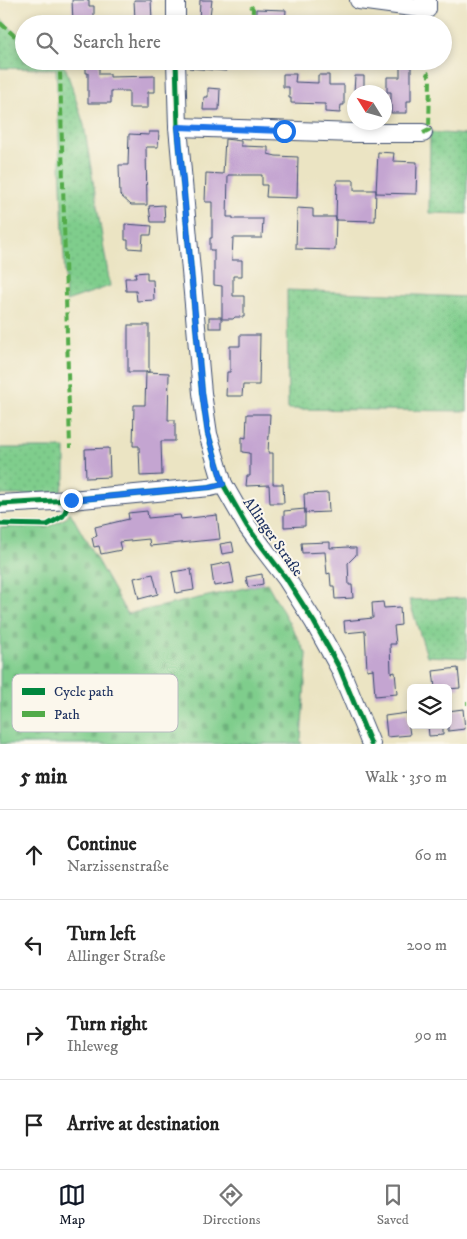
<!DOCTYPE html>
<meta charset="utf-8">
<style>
:root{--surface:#fff;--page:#f2f2f2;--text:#222;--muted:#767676;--line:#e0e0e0;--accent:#111827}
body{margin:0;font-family:"IM FELL DW Pica",serif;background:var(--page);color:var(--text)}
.controls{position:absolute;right:15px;bottom:15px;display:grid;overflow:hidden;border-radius:8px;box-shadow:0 2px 8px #0003}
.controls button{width:45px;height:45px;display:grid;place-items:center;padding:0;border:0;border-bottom:1px solid var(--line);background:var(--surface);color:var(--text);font:25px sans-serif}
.compass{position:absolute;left:347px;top:85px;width:45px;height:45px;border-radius:50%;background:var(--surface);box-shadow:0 2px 8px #0003;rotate:307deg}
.stop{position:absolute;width:15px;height:15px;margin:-11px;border:4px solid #1a73e8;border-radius:50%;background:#fff}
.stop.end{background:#1a73e8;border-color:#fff;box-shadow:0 1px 5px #0008}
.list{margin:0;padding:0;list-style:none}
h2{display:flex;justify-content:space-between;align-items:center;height:65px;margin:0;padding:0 20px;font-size:21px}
h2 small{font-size:16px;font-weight:400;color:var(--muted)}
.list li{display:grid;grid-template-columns:32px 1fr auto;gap:15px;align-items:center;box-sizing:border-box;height:90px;padding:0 20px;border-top:1px solid var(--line)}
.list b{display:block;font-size:19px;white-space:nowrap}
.list p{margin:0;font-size:16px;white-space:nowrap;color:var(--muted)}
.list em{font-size:16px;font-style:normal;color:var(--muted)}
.icon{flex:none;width:28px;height:28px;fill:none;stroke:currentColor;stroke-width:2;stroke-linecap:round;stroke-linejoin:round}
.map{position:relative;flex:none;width:467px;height:744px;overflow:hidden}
.search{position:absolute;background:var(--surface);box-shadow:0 2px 8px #0003;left:15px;right:15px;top:15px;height:55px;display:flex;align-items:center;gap:12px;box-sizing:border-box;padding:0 18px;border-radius:28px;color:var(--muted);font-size:19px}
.sheet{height:425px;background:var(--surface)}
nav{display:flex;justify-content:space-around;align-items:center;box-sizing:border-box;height:70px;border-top:1px solid var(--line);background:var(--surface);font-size:14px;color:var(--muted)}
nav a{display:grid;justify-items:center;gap:2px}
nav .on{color:var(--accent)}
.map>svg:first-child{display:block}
.grass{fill:url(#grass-dots);stroke:#4d7e75}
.cemetery{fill:url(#cemetery-stones);stroke:#4d7e75}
.building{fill:#c4a5d1}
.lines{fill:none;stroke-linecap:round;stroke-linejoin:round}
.minor-casing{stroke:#3a4a6d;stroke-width:20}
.minor{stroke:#fff;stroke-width:18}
.quiet{stroke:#52ab49;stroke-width:4;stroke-dasharray:8 4;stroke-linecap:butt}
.cycleway-casing{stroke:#fbf7ec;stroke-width:8}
.cycleway{stroke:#00873e;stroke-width:5}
.route{stroke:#1a73e8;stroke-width:6}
.labels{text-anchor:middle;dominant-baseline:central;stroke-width:4;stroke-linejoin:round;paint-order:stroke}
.street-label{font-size:15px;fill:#1b2f5e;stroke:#fbf7ec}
.key{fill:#fbf7ec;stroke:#b8bbc1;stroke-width:1}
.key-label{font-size:14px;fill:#1b2f5e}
</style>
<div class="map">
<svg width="467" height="744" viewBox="0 0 467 744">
<defs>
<pattern id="grass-dots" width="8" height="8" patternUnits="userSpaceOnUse" patternTransform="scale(1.25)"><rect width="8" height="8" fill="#7fcd8c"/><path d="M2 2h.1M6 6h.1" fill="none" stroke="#6db07b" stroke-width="1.8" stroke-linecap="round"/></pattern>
<pattern id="cemetery-stones" width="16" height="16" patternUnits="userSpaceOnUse" patternTransform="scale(1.25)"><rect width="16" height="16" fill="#7fcd8c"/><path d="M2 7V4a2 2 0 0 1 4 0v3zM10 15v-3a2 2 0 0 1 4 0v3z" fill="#6db07b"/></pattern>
</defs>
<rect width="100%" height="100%" fill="#fbf7ec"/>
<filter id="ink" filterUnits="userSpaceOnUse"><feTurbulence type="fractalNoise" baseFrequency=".02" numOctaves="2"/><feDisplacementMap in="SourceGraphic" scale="10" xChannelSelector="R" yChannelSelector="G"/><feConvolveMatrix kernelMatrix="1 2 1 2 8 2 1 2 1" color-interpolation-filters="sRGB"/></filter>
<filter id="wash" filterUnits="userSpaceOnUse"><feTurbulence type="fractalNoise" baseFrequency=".0096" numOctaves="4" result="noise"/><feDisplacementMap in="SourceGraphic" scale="20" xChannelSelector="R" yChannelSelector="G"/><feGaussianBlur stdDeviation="1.12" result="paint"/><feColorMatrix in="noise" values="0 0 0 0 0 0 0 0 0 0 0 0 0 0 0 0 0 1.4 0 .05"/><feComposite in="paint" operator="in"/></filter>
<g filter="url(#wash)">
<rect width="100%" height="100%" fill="#ebe4c3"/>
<g class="grass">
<path d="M0,18L17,34L24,36V61H59L66,69L84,125L110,286L66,301L56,69L0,68Z"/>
<path d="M430,132L467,135V214L429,213Z"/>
<path d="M287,290L467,297V411L288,409Z"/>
<path d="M0,448H65V478L61,491L25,495H0Z"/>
<path d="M467,598V658L427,656L409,600Z"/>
</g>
<path class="cemetery" d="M70,512L127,614L267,583L307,655L301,739L300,740L302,744H0V527H48L66,518Z"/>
<g id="blocks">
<g class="building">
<path d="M72,0H89V6H94V22L73,23Z"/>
<path d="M134,0H151L152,20H135Z"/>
<path d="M200,0H212L209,24H199Z"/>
<path d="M256,9L286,10L285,24H256Z"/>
<path d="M86,61H99V74H110V77L155,76V92H148V108H129V91H111V103H88V73H86Z"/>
<path d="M190,61H227L226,71L189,68Z"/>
<path d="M400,61H411V101H407V113H391V92H387V77H400Z"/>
<path d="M283,74H296L295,82L318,83V75H329V85H344V105H341L340,113L325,112V104L291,103V98H289V87H283Z"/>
<path d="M355,76H364V92H354Z"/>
<path d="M208,88L220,89L219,110H203L204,97H208Z"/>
<path d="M149,132H159L158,147H146L147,205H131L120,195L119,165H128L129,134L149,135Z"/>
<path d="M225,139L241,141V146L268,147V154L276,156L298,157L297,198L266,197L267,185H262V175H228L227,217H233V219H263L262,238H233L232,260H242V276H233V296H244V317H235L233,319H222V286L214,285V250H210V238H212V202H205L206,173L223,174Z"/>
<path d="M378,152L394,153L393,161L417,162L416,194L376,193Z"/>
<path d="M337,180H354V190H376L375,221L336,220Z"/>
<path d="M164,205L165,222H151L149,206Z"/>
<path d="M297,208L313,209V217H336L335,250L296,249Z"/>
<path d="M125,224L152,226L151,235H143L142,249L128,248V240H125Z"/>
<path d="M147,272V280H153L154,300L137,301L136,291H126L125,278H136L135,273Z"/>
<rect x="209" y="317" width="12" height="11"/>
<rect x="128" y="325" width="21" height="47"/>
<path d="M240,335H260L259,385H243L242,396H226L227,372H230V346H240Z"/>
<path d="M146,372L169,373L168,420H175V441H161L162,475L140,476L139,446H133L134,405H145Z"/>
<path d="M247,414H270L268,453H273V484H283L284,503H270L269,485L246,486L247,476H250V453L242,452V437L246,438Z"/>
<path d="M109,448L110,477L86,478L85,449Z"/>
<path d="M328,493L329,512L305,513L304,494Z"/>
<path d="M305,509V526L284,527V511Z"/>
<path d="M147,511L148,518L180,515L181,519L217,515L220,539L150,546L149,539L119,542L121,550L101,554L99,546L94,547L92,538L97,536L95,527L129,519L128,513Z"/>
<path d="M232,542L234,552L222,554L220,544Z"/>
<path d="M330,542V548L349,547L350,548H356V555L348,563L349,585H352L353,598L335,599L334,586H331L330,573L327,574L325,552L302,553L301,543Z"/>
<path d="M230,562L234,583L214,586L211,566Z"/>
<path d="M191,569L194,590L176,593L172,572Z"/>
<path d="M153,574L158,594L139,599L134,578Z"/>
<path d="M262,574L263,584L248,587L246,577Z"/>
<path d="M383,602L384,608L400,607L401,625L394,626L396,644H390L391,673L395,672L397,694L375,696L373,669L367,670L365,631L345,633L344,621L373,618L372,603Z"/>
<path d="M458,668L460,688L448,689V688H435L433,671Z"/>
<path d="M463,709L465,729L448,731V711Z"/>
<path d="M407,713L410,735L387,737L385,716Z"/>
<path d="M428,725H443V735L429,736Z"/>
</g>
</g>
</g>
<g filter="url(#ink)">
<use href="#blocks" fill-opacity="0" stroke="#3a4a6d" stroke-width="1"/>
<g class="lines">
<defs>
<g id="minor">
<path d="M359,0L427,9V0"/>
<path d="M176,24V0"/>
<path d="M176,61L178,127L202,393L208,434L223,484L247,526L263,548L286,578L314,622L340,669L371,744"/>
<path d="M178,127L355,133H423"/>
<path d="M0,504L71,500L210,487L223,484"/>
</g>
</defs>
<use href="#minor" class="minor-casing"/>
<use href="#minor" class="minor"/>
<g class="quiet">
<path d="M251,6L253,9L252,24"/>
<path d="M0,23L17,38L24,40"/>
<path d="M57,61L60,69L70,448"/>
<path d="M423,133L429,130L430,78L427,72"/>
<path d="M466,703H467"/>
</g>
<defs>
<g id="cycleway">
<path d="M176,61L178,127L202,393L208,434L223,484L247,526L263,548L286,578L314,622L340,669L371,744"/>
<path d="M0,504L71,500L210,487L223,484"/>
<path d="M0,524L47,525L63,516L71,500"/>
</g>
</defs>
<use href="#cycleway" class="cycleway-casing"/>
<use href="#cycleway" class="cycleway"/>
</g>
</g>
<g class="lines" filter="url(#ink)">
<path class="route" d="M71,500L210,487L223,484L208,434L202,392L178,127L284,131"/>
</g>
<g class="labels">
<g class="street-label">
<text transform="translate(273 537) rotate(55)">Allinger Straße</text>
</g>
</g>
<rect x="12" y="674" width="166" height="58" rx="8" class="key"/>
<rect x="22" y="688" width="23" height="7" fill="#00873e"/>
<rect x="22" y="711" width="23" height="6" fill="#52ab49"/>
<g class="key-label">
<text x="54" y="696">Cycle path</text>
<text x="54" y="719">Path</text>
</g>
</svg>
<div class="controls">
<button><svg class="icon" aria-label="layers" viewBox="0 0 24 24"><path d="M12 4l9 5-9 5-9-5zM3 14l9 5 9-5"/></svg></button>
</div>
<svg class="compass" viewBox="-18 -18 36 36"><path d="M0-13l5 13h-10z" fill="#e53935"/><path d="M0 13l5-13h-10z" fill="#767676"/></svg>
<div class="stop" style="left:284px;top:131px"></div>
<div class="stop end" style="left:71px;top:500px"></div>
<div class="search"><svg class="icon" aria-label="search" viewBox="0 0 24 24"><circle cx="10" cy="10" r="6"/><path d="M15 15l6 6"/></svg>Search here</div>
</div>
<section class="sheet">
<h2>5 min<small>Walk · 350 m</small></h2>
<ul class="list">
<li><svg class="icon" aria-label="ahead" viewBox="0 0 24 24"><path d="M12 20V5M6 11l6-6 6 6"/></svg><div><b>Continue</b><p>Narzissenstraße</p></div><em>60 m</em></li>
<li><svg class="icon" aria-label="left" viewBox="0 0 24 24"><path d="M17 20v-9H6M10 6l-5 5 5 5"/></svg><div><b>Turn left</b><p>Allinger Straße</p></div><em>200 m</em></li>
<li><svg class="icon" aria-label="right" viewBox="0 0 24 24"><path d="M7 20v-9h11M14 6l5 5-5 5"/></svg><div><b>Turn right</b><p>Ihleweg</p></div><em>90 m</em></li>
<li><svg class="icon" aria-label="arrive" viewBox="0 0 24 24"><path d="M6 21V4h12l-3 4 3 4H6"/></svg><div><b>Arrive at destination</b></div></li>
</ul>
</section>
<nav>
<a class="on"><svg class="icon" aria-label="map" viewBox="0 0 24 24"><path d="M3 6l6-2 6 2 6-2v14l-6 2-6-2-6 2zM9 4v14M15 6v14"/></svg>Map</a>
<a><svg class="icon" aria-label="directions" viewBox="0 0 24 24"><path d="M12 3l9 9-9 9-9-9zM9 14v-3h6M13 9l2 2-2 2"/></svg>Directions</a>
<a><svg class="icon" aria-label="saved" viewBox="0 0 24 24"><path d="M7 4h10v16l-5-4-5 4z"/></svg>Saved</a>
</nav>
